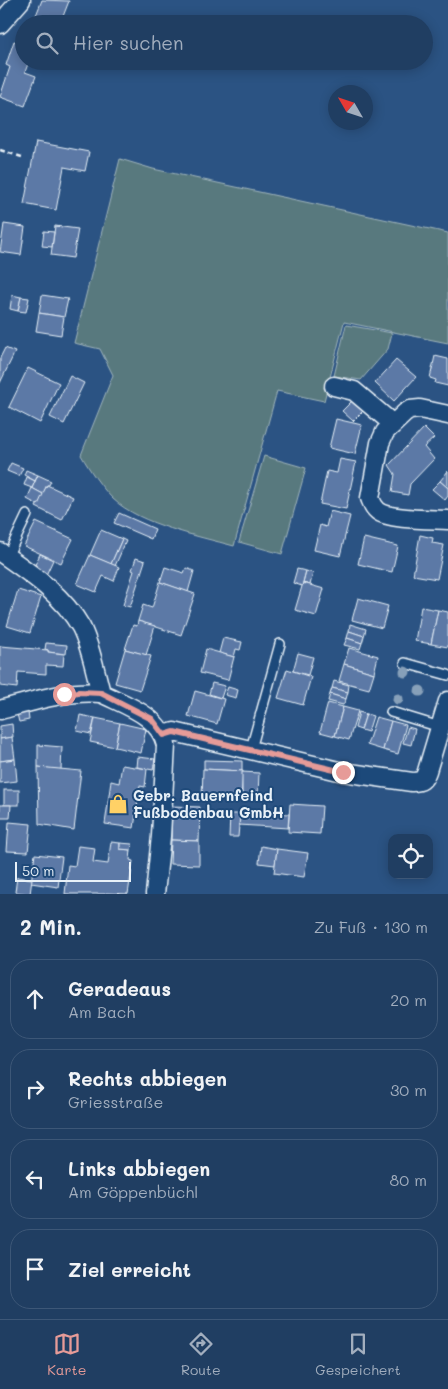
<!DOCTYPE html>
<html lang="de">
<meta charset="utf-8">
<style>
:root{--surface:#203e62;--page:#2d496b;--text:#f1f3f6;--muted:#a2aebe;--line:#3d5777;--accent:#e69b98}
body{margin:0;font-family:Mali,sans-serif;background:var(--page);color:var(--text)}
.controls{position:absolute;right:15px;bottom:15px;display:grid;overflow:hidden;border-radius:10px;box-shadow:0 2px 12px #0003}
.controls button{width:45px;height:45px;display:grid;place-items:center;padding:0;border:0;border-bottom:1px solid var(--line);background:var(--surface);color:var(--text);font:25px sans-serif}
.compass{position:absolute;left:328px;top:85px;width:45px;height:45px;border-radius:50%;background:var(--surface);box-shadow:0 2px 12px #0003;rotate:309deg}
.scale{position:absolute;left:15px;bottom:12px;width:116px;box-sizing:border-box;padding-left:5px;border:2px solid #e8f1f8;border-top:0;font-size:14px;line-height:18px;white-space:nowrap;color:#e8f1f8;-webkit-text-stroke:4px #1f4a7a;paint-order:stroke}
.stop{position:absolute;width:15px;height:15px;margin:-11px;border:4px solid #e69b98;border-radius:50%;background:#fff}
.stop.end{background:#e69b98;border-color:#fff;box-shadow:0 1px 5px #0008}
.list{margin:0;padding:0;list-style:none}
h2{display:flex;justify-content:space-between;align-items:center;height:65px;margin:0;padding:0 20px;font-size:21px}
h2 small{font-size:16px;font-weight:400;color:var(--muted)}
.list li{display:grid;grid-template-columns:32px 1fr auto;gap:15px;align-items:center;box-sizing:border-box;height:80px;margin:0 10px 10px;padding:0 10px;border:1px solid var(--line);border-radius:20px}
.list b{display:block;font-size:19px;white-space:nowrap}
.list p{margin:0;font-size:16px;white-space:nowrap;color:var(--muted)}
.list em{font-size:16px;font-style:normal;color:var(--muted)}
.icon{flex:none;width:28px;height:28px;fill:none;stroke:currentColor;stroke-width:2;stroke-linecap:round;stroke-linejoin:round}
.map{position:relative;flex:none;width:448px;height:894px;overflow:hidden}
.search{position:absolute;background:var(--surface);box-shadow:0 2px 12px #0003;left:15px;right:15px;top:15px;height:55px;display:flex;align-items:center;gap:12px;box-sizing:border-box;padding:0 18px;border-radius:28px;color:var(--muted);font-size:19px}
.sheet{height:425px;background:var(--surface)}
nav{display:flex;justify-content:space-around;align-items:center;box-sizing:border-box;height:70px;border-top:1px solid var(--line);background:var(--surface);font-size:14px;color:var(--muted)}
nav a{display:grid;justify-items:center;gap:2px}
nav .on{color:var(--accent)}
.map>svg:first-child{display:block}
.green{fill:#59797e;stroke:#a0b5bb}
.building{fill:#5c79a6;stroke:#e8f1f8}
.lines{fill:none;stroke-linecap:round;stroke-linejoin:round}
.service-casing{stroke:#e8f1f8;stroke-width:12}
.minor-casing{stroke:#e8f1f8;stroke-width:21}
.path{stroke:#e8f1f8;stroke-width:2.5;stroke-dasharray:5 4;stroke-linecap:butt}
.service{stroke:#1f4a7a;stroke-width:9}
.minor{stroke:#1f4a7a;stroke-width:18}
.tree{fill:#87a0b9}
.route{stroke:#e69b98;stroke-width:6}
.labels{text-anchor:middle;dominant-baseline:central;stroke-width:4;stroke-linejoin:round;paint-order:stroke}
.poi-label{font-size:15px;font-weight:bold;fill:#e8f1f8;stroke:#1f4a7a;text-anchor:start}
</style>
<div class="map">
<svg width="448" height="894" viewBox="0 0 448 894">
<rect width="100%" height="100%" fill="#2b5383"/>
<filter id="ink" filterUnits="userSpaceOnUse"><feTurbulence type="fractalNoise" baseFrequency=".02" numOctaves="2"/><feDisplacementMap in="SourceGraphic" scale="10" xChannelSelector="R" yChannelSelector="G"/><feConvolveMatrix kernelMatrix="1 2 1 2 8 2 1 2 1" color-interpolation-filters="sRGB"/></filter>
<g filter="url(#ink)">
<g class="green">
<path d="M120,159L153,169L448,233V343L344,322L324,401L277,391L234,546C198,536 141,525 113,499C100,486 90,470 81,455L113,375L100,349L74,343Z"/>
<path d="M346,325L392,333L388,349L361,380L334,376Z"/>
<path d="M264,456L306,468L282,554L239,542Z"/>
</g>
<g class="building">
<path d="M42,0L69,1L60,24L33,23Z"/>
<path d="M14,41L24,44V61H29L25,72L36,76L25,106L0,97L10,67L6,65Z"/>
<path d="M36,142L89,152L85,171L64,167L56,210L24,204Z"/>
<path d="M4,224L25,227L21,255L0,252Z"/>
<path d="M55,226L78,229L73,258L51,255Z"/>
<path d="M44,231L54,232L52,247L42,246Z"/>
<path d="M12,295L21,297L18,311L10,309Z"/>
<path d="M42,295L68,299L64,317L39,313Z"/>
<path d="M21,297L29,298L26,312L18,311Z"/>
<path d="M39,313L64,317L61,335L36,331Z"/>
<path d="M5,348L15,352L0,383V358Z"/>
<path d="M435,356L448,359V386L435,383L436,380L430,378Z"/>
<path d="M396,360L416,377L394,401L375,383Z"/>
<path d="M28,368L59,383L40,423L9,407Z"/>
<path d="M70,376L84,383L64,424L50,417Z"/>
<path d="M353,400L363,411L353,421L342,411Z"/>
<path d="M336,419L362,425L355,454L329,448Z"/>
<path d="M424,428L434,438L424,447L434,459L410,484L408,495L392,492L395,474L389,465Z"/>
<path d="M340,459L356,462L346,509L320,504L327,471L337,473Z"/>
<path d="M11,463L23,468L19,476L7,471Z"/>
<path d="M26,470L38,475L35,481L24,475Z"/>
<path d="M448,471V488L440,481Z"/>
<path d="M38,475L51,481L49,485H47L43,494L32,488Z"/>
<path d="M27,477L35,481L32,488L24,485Z"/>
<path d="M440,481L448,488V496L445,500L432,489Z"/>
<path d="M47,485L73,497L62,520L36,507Z"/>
<path d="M32,488L43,494L38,505L27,499Z"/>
<path d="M330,511L350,516L340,556L314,550L320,525L326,527Z"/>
<path d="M119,513L155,529L151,539L114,523Z"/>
<path d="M36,522L73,539L61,563L24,546Z"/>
<path d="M101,530L122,539L111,564L90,555Z"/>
<path d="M420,535L433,538L432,543L444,545L437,579L413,575Z"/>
<path d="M364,538L398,546L392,572L358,564Z"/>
<path d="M122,539L126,541L115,566L111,564Z"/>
<path d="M40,554L53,560L46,575L34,567Z"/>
<path d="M90,555L119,567L114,581L103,576L96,592L77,584Z"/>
<path d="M136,558L145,561L130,607L123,605L134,571L132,570Z"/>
<path d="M165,567L184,573L186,568L194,571L188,592L160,582Z"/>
<path d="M297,569L306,571L302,586L293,583Z"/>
<path d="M306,571L313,573L310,585L303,583Z"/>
<path d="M160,582L195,594L181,635L138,621L143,605L152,608Z"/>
<path d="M303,583L324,589L316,616L295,610Z"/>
<path d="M18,590L41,597L30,633L7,626Z"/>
<path d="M358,598L388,606L382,628L352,620Z"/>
<path d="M421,607L438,610L431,644L415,641Z"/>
<path d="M438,610L448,612V647L431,644Z"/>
<path d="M138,621L155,626L146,655L125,649L133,625L137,626Z"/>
<path d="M350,624L366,629L364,636L349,631Z"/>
<path d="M349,631L364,636L362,643L347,638Z"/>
<path d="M223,638L242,642L240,650L236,649L234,657L219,653Z"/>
<path d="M347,638L362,643L360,649L344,645Z"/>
<path d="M46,643L67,645L66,654L48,652V650L45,649Z"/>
<path d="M0,646L48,650V652L64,654L63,666L46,665V674L18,672L17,688L0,686Z"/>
<path d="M349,648L378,656L374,673L344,664Z"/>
<path d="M125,649L151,656L140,690L115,683Z"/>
<path d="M206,649L234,657L228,680L200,673Z"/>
<path d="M298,653L313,657L308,675L293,671Z"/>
<path d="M344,664L374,673L369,689L339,681Z"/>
<path d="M287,669L311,677L303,705L278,698Z"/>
<path d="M334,681L349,685L348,692L332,688Z"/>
<path d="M212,683L225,686L221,698L209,694Z"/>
<path d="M228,687L238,690L236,698L225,695Z"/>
<path d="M332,688L348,692L346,699L330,694Z"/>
<path d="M195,691L224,699L217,724L188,716Z"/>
<path d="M330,694L346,699L343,705L328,701Z"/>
<path d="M328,703L343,707L335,736L320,732Z"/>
<path d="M343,707L358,711L349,740L335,736Z"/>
<path d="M28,712L29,720L19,722L17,714Z"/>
<path d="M359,712L366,714L361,730L355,728Z"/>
<path d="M366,714L373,716L368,732L361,730Z"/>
<path d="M80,715L95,718L91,734L77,731Z"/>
<path d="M376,717L391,721L383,750L367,745Z"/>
<path d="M95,718L120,723L115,747L90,742Z"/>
<path d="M391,721L406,725L398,754L383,750Z"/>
<path d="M120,723L146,729L141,753L115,747Z"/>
<path d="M12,724L13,737L0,739V726Z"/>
<path d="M408,727L415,729L411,745L403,743Z"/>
<path d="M12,737L15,759L0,761V739Z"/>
<path d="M38,745L62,747L61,770L38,767Z"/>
<path d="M138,757L155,759L153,770L137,767Z"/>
<path d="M15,759L17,781L0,783V761Z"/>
<path d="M204,760L242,761V771L204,769Z"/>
<path d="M122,765L147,769L145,787L140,786L134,828L105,824L111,781L119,783Z"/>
<path d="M38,767L81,771L74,830L39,824Z"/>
<path d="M203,769L243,771L241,800L202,798Z"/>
<path d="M242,772L259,773L258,796H242Z"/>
<rect x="4" y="790" width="15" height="15"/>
<path d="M290,804L322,806L320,834L288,832Z"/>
<path d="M0,805H11L10,818H0Z"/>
<path d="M172,806L200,807L199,841L171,840Z"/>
<path d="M240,811L289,814L288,828L239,825Z"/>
<path d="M230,814H240L238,837H229Z"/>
<path d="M9,822L31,824L28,852L7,851Z"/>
<path d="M171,840L199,841V865L170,864Z"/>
<path d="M111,842L120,843V849L131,850L130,860L133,861L128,894L106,893L105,894H65L68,865L75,866L78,846L95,848L93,862L108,864Z"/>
<path d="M120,843L132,844L131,850L120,849Z"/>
<path d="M261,846L277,849L275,865L259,863Z"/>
<path d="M277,849L308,853L304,877L274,873Z"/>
<path d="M35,854L62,857L58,887L31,883Z"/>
<path d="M17,877L32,879L30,894L15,892Z"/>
</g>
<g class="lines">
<defs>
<g id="service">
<path d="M7,557L27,515"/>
<path d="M405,663L448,675"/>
<path d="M391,712L440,727"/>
<path d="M251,749L280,644"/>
</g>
<g id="minor">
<path d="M0,24L21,0"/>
<path d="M334,386L354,391L393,424"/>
<path d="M448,415L420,409L410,410L405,413L385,432L380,443L370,498C372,503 373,507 378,511C389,520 432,519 448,520"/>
<path d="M0,552C30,573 62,594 81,627C91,647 95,671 101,693C127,706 159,715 166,745L161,836L155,894"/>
<path d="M0,710C34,701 66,690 101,693"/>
<path d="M164,735L174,732L343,772L412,782C421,782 424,780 427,771L448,701"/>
</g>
</defs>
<use href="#service" class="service-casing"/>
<use href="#minor" class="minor-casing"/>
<path class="path" d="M0,150L25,158"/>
<use href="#service" class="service"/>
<use href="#minor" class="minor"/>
</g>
<g class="tree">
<circle cx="405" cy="672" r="5.5"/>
<circle cx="420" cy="691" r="5.5"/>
<circle cx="398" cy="699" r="5.5"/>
</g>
</g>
<g class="lines" filter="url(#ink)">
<path class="route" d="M64,694L79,692L101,693L152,719L164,735L174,732L343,772"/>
</g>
<defs>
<symbol id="shop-bare" viewBox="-9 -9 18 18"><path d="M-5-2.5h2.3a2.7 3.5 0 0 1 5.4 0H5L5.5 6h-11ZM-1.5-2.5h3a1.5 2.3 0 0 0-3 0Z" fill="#ffd166" stroke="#1f4a7a" stroke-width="2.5" paint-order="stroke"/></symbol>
</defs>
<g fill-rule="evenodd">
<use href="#shop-bare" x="104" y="790" width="28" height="28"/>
</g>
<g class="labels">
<g class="poi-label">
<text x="133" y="795">Gebr. Bauernfeind<tspan x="133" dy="17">Fußbodenbau GmbH</tspan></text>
</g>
</g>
</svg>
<div class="controls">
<button><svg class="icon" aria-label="locate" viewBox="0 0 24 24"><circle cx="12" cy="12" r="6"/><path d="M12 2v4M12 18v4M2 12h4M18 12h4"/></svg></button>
</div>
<svg class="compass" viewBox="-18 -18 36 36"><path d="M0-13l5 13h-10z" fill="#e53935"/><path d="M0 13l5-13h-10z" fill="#a2aebe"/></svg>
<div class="scale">50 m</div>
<div class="stop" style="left:64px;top:694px"></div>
<div class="stop end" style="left:343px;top:772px"></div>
<div class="search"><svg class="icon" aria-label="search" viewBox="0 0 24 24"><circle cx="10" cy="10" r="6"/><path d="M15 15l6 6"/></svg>Hier suchen</div>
</div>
<section class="sheet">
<h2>2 Min.<small>Zu Fuß · 130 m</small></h2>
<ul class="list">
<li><svg class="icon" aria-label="ahead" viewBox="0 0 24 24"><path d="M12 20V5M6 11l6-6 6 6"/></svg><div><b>Geradeaus</b><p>Am Bach</p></div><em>20 m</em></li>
<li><svg class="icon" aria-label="right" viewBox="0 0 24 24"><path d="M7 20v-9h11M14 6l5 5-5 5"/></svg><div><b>Rechts abbiegen</b><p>Griesstraße</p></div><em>30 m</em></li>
<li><svg class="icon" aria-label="left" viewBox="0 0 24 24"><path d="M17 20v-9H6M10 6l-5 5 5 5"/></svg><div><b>Links abbiegen</b><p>Am Göppenbüchl</p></div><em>80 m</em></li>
<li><svg class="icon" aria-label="arrive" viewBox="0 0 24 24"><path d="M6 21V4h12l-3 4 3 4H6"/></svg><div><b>Ziel erreicht</b></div></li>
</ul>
</section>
<nav>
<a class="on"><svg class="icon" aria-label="map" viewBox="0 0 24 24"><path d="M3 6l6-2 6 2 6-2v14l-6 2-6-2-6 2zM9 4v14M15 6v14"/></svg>Karte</a>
<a><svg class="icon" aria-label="directions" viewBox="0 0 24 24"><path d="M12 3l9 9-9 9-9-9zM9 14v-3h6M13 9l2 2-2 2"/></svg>Route</a>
<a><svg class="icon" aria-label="saved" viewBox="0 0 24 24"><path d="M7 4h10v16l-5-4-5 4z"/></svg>Gespeichert</a>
</nav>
